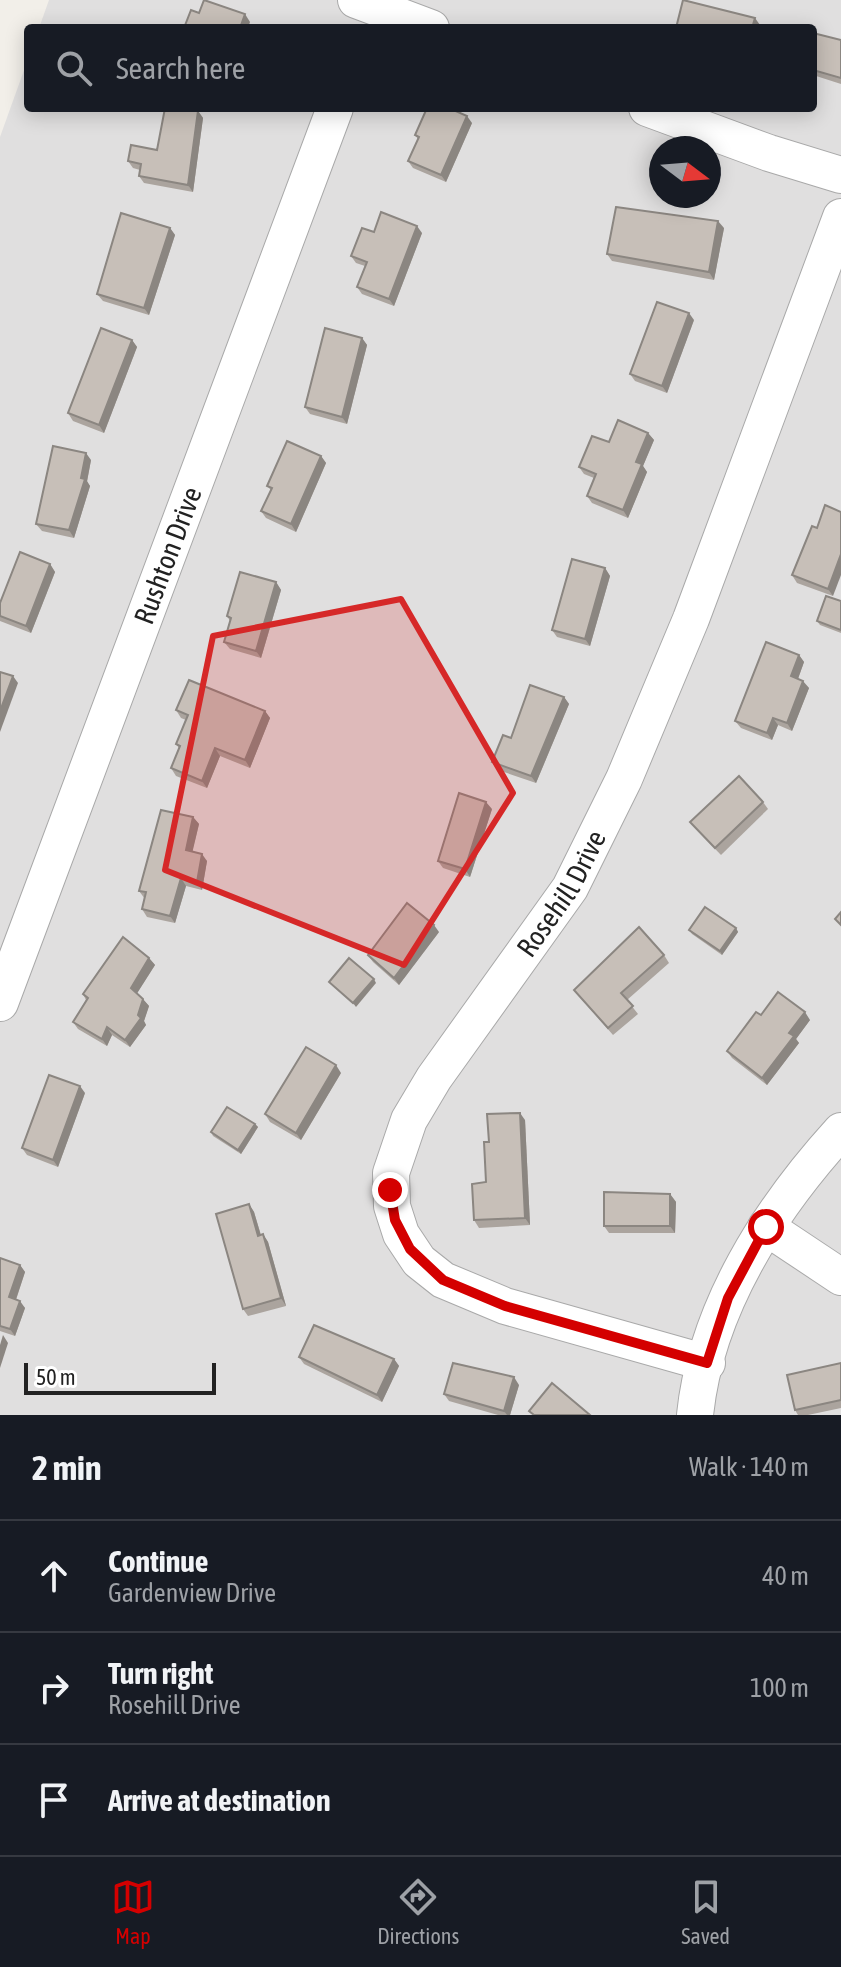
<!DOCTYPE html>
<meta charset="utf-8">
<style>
:root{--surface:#171b24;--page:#20242c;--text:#f1f3f6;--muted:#9ea1a6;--line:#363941;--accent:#d40000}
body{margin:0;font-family:"Asap Condensed",sans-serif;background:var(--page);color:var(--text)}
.compass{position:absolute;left:649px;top:136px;width:72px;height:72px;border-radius:50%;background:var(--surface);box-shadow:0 4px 20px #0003;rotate:106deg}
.scale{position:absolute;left:24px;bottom:20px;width:192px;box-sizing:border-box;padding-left:8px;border:4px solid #222;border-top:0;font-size:22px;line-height:28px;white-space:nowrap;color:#222;-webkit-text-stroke:6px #fff;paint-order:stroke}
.stop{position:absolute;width:24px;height:24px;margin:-18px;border:6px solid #d40000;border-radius:50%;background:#fff}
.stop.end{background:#d40000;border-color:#fff;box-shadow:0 2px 8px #0008}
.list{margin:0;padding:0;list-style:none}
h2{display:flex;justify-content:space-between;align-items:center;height:104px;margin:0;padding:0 32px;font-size:34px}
h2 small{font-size:26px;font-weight:400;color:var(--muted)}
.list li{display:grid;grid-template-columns:52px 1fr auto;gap:24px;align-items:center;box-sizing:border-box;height:112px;padding:0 32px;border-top:2px solid var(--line)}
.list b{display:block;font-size:30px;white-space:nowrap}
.list p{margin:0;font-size:26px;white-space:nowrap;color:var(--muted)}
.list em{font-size:26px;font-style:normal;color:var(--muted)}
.icon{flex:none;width:44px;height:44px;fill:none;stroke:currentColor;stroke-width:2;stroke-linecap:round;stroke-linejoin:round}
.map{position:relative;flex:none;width:841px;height:1415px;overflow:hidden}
.search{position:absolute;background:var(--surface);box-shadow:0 4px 20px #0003;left:24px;right:24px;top:24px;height:88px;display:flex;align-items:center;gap:20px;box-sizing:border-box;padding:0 28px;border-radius:8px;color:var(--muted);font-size:30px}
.sheet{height:440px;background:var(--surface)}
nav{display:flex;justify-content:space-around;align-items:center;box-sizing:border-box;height:112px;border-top:2px solid var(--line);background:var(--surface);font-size:22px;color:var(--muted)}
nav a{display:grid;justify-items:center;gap:4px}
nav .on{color:var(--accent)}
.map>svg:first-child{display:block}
.residential{fill:#e0dfdf;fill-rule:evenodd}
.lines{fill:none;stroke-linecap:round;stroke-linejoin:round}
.minor-casing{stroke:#a9a9a9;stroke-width:38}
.minor{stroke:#fff;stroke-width:36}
.wall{fill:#aba49e}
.shaded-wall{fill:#8b8681}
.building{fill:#c7bfb8;stroke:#8b8681;stroke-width:2}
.route{stroke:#d40000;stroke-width:10}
.marked{fill:#d62828;fill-opacity:0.2;stroke:#d62828;stroke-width:6;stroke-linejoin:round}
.labels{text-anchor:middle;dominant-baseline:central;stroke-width:7;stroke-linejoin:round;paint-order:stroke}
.street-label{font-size:28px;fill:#222;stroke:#fff}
</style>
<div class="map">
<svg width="841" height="1415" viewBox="0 0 841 1415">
<rect width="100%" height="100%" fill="#f2efe9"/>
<path class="residential" d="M49,0H841V1415H0V137L28,59V108H813V28H39ZM661,148H709V196H661Z"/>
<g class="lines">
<defs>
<g id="minor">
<path d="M356,0L431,28"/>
<path d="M647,108L769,153L841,175"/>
<path id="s1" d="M0,1003L335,108"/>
<path d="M766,1227L841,1277"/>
<path id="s2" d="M707,1363L505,1306L443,1280L419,1261L401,1234L392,1206L391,1173L409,1120L434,1078L570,888L624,779L691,619L841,217"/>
<path d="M695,1415C706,1308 770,1209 841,1131"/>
</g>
</defs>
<use href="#minor" class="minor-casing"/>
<use href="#minor" class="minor"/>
</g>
<g class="wall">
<path d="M813,33L841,40V84L813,75Z"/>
<path d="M198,111L203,118L193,192L144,183L139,176L140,170L133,168L128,161L157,150Z"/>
<path d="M472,123L446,182L413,168L408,161L418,139L415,135Z"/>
<path d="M170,228L175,235L149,315L103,301L97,294Z"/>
<path d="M724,228L714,280L612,261L607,254Z"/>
<path d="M374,232L422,233L394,306L362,294L357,287L365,266L356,263L351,256Z"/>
<path d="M694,320L667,393L635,381L630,374Z"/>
<path d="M362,338L367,345L347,424L310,414L305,407Z"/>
<path d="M132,340L137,347L104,433L73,421L68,413Z"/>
<path d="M648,433L654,440L643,466L647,472L628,518L592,503L587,496L594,478L584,474L579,467L609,442Z"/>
<path d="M321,456L326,463L296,532L266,518L261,511L271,490L267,486Z"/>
<path d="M91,460L87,482L90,486L74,538L42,531L36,524Z"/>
<path d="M817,528L833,596L797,583L792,575Z"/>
<path d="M50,564L55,572L31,633L0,621V603Z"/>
<path d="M605,568L610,576L590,646L557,637L552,630Z"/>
<path d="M276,582L281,590L261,658L230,649L224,642L230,621L227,616Z"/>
<path d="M841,601V633L820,625L817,621Z"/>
<path d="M799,655L804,662L798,679L809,688L792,731L778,725L772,740L741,728L735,721Z"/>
<path d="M564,697L569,704L536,783L498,770L492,762L511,738Z"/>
<path d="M176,710L265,711L270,718L250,768L220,756L207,788L176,776L171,768L179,748L176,744L186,720L181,718Z"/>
<path d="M763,802L768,809L721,855L696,829L690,822Z"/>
<path d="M492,809L470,877L443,868L438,861Z"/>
<path d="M193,817L199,824L192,852L207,861L202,890L186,886L175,923L147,917L142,909L145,899L139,891Z"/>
<path d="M736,928L738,932L722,955L692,934L689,930Z"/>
<path d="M439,932L399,985L373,962L368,955Z"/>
<path d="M664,955L669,963L627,1000L638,1014L613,1035L574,990Z"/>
<path d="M149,958L155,965L137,993L149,1006L144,1021L146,1025L130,1047L112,1035L107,1046L78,1029L73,1022L86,1000L83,994Z"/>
<path d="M761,1015L810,1020L796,1039L799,1043L767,1085L732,1058L727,1051Z"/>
<path d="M341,1073L301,1140L270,1122L265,1114Z"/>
<path d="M85,1093L58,1167L27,1155L22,1148Z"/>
<path d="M525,1120L530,1225L479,1228L474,1220L486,1182L489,1142Z"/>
<path d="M255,1124L258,1127L241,1154L213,1136L211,1132Z"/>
<path d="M670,1194L676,1202L675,1233H609L604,1226Z"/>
<path d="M249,1204L254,1212L261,1235L263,1234L268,1242L286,1306L248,1316L243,1309Z"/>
<path d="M0,1258L20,1265L25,1272L16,1300L25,1308L15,1336L0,1331Z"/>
<path d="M299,1357L394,1359L399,1366L382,1402L304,1364Z"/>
<path d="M841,1363V1408L808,1415H798L795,1410Z"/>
<path d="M519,1385L510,1415H498L449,1401L444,1394Z"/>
</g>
<g class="shaded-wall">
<path d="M245,14L250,22L248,28H240Z"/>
<path d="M755,18L760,25L759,28H752Z"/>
<path d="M198,111L203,118L193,192L188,185Z"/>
<path d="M467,116L472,123L446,182L441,175Z"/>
<path d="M718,221L724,228L714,280L709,272Z"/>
<path d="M417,226L422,233L394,306L389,299Z"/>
<path d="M170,228L175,235L149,315L144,308Z"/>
<path d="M689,313L694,320L667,393L662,386Z"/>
<path d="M362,338L367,345L347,424L342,417Z"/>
<path d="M132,340L137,347L104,433L99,425Z"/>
<path d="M648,433L654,440L643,466L647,472L628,518L623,510L636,462Z"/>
<path d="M86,453L91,460L87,481L90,486L74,538L69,530Z"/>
<path d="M321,456L326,463L296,532L291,524Z"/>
<path d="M841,554V575L833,596L828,589Z"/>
<path d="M50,564L55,572L31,633L26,626Z"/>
<path d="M605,568L610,576L590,646L585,639Z"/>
<path d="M276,582L281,590L261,658L256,651Z"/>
<path d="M799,655L804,662L796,684L791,676Z"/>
<path d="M13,676L18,683L0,732V711Z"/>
<path d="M803,681L809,688L792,731L787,723Z"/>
<path d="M564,697L569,704L536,783L531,776Z"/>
<path d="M265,711L270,718L250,768L245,760Z"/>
<path d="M773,718L778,725L772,740L767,733Z"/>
<path d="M215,748L220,756L207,788L202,781Z"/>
<path d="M486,802L492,809L470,877L465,869Z"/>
<path d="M193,817L199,824L191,858L186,850Z"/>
<path d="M202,854L207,861L202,890L197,882Z"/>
<path d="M181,878L186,886L175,923L170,916Z"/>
<path d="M434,925L439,932L399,985L394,978Z"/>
<path d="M736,928L738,932L722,955L720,951Z"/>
<path d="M149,958L155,965L136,995L131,988Z"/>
<path d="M374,979L376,983L356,1007L353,1003Z"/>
<path d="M143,999L149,1006L144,1021L146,1025L130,1047L125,1040L138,1015Z"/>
<path d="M805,1012L810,1020L796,1039L799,1043L767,1085L762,1078L789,1033Z"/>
<path d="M107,1027L112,1035L107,1046L102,1039Z"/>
<path d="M336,1065L341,1073L301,1140L296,1133Z"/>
<path d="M80,1086L85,1093L58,1167L53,1160Z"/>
<path d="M520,1113L525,1120L530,1225L525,1218Z"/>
<path d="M255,1124L258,1127L241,1154L238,1150Z"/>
<path d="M670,1194L676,1202L675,1233L670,1226Z"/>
<path d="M249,1204L254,1212L263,1243L258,1236Z"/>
<path d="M263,1234L268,1242L286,1306L281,1298Z"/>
<path d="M20,1265L25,1272L14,1305L9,1297Z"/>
<path d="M20,1301L25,1308L15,1336L10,1329Z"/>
<path d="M3,1335L8,1343L0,1368V1345Z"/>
<path d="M394,1359L399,1366L382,1402L377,1395Z"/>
<path d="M514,1377L519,1385L510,1415H507L504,1411Z"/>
</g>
<g class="building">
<path d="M204,0L245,14L240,28H184L191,10L199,13Z"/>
<path d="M683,0L755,18L752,28H676Z"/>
<path d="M813,33L841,40V78L813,70Z"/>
<path d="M165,108H184L198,111L188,185L139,176L141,164L128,161L131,145L157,150Z"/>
<path d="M427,108H449L467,116L441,175L408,161L419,137L415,135Z"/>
<path d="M616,207L718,221L709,272L607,254Z"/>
<path d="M381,212L417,226L389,299L357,287L367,262L351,256L362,228L374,232Z"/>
<path d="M121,213L170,228L144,308L97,294Z"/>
<path d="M657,302L689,313L662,386L630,374Z"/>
<path d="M101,328L132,340L99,425L68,413Z"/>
<path d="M325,328L362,338L342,417L305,407Z"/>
<path d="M618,420L648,433L636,462L642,464L623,510L587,496L596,474L579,467L592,436L609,442Z"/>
<path d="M287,441L321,456L291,524L261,511L272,488L267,486Z"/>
<path d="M53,446L86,453L81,478L85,479L69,530L36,524Z"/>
<path d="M825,505L841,512V554L828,589L792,575L812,526L817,528Z"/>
<path d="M20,552L50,564L26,626L0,616V603Z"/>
<path d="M572,559L605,568L585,639L552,630Z"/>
<path d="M240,572L276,582L256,651L224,642L231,618L227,616Z"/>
<path d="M826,596L841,601V630L817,621Z"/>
<path d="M766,642L799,655L791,676L803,681L787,723L773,718L767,733L735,721Z"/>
<path d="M0,672L13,676L0,711Z"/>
<path d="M189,680L265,711L245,760L215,748L202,781L171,768L180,746L176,744L188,715L176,710Z"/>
<path d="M530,685L564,697L531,776L492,762L503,735L511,738Z"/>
<path d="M739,776L763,802L715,848L690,822Z"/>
<path d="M459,793L486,802L465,869L438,861Z"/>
<path d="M161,810L193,817L186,850L202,854L197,882L181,878L170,916L142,909L146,892L139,891Z"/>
<path d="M407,903L434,925L394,978L368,955Z"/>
<path d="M705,907L736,928L720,951L689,930Z"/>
<path d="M841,912V925L835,919Z"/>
<path d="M639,927L664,955L621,993L633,1006L608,1028L574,990Z"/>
<path d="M123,937L149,958L131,988L143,999L138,1015L141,1018L125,1040L107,1027L102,1039L73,1022L88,998L83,994Z"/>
<path d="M349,958L374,979L353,1003L329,982Z"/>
<path d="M778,992L805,1012L789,1033L794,1036L762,1078L727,1051L756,1012L761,1015Z"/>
<path d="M306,1047L336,1065L296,1133L265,1114Z"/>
<path d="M49,1075L80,1086L53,1160L22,1148Z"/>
<path d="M227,1107L255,1124L238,1150L211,1132Z"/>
<path d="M520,1113L525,1218L474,1220L472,1184L486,1182L484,1142H489L487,1114Z"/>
<path d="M604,1192L670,1194V1226H604Z"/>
<path d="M249,1204L258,1236L263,1234L281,1298L243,1309L216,1214Z"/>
<path d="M0,1258L20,1265L9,1297L20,1301L10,1329L0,1326Z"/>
<path d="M314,1325L394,1359L377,1395L299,1357Z"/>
<path d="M453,1363L514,1377L504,1411L444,1394Z"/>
<path d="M841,1363V1400L795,1410L787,1375Z"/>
<path d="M552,1383L590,1415H534L529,1411Z"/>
</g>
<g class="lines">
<path class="route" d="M390,1190L395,1220L410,1249L443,1280L505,1306L707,1363L728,1298L766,1227"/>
</g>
<path class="marked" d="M401,599L513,793L404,965L165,870L213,636Z"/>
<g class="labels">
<g class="street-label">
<text stroke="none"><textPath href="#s1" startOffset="478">Rushton Drive</textPath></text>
<text stroke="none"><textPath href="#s2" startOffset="732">Rosehill Drive</textPath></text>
</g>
</g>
</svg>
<svg class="compass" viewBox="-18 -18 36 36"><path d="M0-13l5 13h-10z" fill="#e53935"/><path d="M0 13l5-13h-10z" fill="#9ea1a6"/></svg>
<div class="scale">50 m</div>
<div class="stop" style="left:766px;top:1227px"></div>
<div class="stop end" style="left:390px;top:1190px"></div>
<div class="search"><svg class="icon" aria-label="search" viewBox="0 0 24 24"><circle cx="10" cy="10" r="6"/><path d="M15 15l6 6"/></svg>Search here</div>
</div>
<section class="sheet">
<h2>2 min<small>Walk · 140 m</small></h2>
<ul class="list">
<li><svg class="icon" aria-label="ahead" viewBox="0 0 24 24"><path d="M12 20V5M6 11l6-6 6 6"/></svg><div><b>Continue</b><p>Gardenview Drive</p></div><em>40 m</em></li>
<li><svg class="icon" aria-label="right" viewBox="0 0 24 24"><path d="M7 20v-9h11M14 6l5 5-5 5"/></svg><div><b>Turn right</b><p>Rosehill Drive</p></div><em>100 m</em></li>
<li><svg class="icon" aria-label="arrive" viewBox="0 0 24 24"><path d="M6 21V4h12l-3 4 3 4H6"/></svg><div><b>Arrive at destination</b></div></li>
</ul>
</section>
<nav>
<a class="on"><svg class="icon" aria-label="map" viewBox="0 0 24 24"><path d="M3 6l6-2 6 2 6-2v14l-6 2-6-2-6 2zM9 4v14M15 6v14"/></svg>Map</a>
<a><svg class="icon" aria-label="directions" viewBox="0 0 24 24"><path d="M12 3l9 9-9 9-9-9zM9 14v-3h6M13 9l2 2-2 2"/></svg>Directions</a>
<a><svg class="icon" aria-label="saved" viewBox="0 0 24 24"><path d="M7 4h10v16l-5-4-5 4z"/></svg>Saved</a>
</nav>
